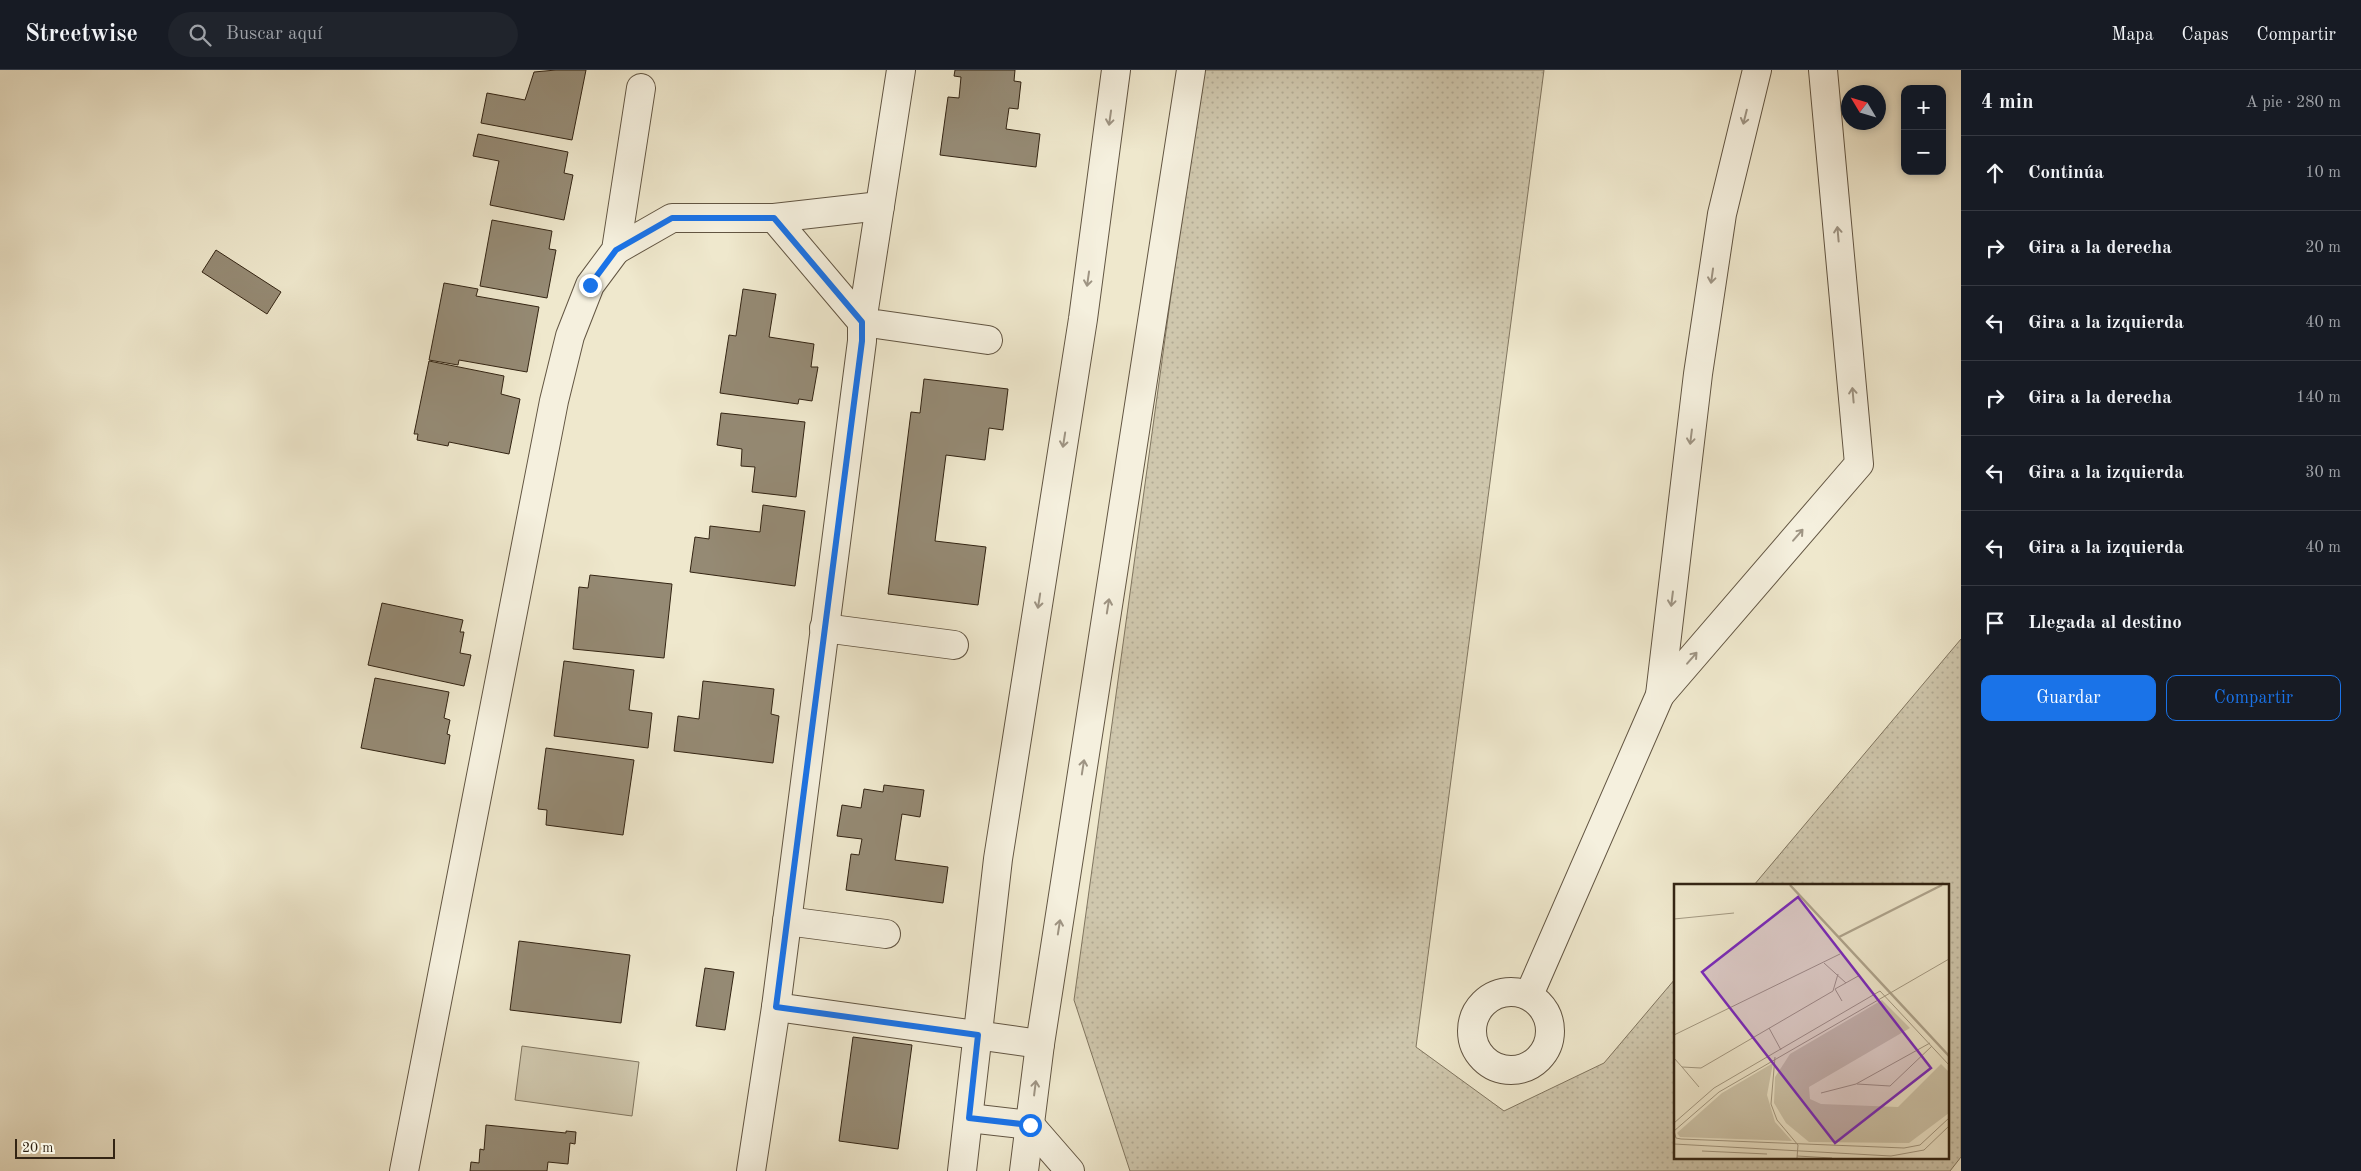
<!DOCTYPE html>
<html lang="es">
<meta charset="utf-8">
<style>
:root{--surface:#171b24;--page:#20242c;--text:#f1f3f6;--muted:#9ea1a6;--line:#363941;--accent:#1a73e8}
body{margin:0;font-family:"Old Standard TT",serif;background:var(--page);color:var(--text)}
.controls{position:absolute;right:15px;top:15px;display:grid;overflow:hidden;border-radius:10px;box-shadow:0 2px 8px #0003}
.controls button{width:45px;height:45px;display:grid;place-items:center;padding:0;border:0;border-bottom:1px solid var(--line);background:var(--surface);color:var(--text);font:25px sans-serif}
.compass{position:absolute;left:1841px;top:15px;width:45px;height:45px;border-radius:50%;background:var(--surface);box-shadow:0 2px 8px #0003;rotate:308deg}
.scale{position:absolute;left:15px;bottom:12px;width:100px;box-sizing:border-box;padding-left:5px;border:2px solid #332413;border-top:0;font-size:14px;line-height:18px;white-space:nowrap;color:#332413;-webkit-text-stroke:4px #f5f0de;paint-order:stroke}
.stop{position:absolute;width:15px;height:15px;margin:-11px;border:4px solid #1a73e8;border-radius:50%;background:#fff}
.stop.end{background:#1a73e8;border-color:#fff;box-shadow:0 1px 5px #0008}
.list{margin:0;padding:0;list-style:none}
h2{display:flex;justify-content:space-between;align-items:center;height:65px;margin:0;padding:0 20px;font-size:21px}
h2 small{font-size:16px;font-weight:400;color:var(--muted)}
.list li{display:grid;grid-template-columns:32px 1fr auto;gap:15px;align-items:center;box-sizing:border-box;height:75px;padding:0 20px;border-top:1px solid var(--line)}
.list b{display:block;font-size:19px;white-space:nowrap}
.list em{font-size:16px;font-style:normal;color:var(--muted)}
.actions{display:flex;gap:10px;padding:15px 20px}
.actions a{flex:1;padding:11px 0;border:1px solid var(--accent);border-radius:10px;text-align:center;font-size:18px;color:var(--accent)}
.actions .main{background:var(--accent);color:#fff}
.icon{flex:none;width:28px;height:28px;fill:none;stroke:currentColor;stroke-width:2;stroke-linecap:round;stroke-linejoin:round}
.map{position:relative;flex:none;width:1961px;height:1101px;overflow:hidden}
header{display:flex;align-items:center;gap:30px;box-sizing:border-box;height:70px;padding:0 25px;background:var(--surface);border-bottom:1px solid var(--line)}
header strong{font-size:24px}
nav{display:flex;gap:28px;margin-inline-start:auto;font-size:18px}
.search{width:350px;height:45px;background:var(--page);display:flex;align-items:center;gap:12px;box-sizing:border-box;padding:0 18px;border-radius:28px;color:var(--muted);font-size:19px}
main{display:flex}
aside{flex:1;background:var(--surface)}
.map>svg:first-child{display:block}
.grass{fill:url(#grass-dots);stroke:#817660}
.pitch{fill:#cfc7ad;stroke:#817660}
.building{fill:#958a74;stroke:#332413}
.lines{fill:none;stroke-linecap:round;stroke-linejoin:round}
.minor-casing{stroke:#625542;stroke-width:30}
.minor{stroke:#f5f0de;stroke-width:28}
.oneway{stroke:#9e9483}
.route{stroke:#1a73e8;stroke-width:6}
.inset-river{fill:none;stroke:#afa58e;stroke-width:2.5}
.inset-road{fill:none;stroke:#a49a83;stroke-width:1}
.view{fill:#7b2cbf;fill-opacity:0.15;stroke:#7b2cbf;stroke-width:2.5}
.inset-edge{fill:none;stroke:#332413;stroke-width:2.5}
</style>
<header>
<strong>Streetwise</strong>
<div class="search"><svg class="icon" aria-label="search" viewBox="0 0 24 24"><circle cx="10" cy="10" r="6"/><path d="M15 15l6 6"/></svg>Buscar aquí</div>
<nav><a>Mapa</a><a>Capas</a><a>Compartir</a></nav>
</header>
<main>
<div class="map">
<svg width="1961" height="1101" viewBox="0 0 1961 1101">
<defs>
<pattern id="grass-dots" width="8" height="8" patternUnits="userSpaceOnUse" patternTransform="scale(1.25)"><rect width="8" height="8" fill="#cfc7ad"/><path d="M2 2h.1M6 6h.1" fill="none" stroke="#b2ab94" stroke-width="1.8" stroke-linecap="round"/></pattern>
</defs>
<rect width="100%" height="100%" fill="#efe8cd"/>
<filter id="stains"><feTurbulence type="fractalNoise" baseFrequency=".004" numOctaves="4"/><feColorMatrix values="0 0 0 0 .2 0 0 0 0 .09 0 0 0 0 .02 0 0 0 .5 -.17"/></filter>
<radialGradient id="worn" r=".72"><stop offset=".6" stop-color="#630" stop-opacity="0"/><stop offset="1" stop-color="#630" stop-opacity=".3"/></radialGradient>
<path class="grass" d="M1202,0H1544L1416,977L1504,1041L1604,993L1675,909V1087H1947V815H1754L1961,569V1087L1950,1101H1130L1074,930Z"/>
<path class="pitch" d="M522,976L639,992L632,1046L515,1030Z"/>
<g class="building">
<path d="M556,0H586L572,70L481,53L487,23L525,30L534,2Z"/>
<path d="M955,0H1015L1014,11L1021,12L1018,39L1009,38L1006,59L1040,64L1036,97L940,85L948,27L959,28L961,7L954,6Z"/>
<path d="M478,64L568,82L564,103L573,105L564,150L490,135L499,91L473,86Z"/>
<path d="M492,150L552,161L549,179L556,180L547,228L480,216Z"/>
<path d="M216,180L281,222L267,244L202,202Z"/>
<path d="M444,213L478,219L476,226L539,237L527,302L459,290L458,295L429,290Z"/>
<path d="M743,219L776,224L769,267L814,274L811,297H818L812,331L799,329L798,334L720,323L729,265L736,266Z"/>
<path d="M429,291L504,306L501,324L520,329L509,384L449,372L448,376L417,370L418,364H414Z"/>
<path d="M924,309L1008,319L1003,360L989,358L985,390L946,385L935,471L986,477L978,535L888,524L911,342L920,343Z"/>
<path d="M721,343L805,352L796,427L752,422L755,397L741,396L742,379L717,375Z"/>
<path d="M763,435L805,441L795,516L690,502L695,467L709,469L710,456L760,462Z"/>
<path d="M590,505L672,514L664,588L573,579L579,517L588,518Z"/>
<path d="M382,533L463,550L460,562H464L460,583L471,585L464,616L368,595Z"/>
<path d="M564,591L634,600L629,640L652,643L648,678L554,666Z"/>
<path d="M375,608L449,622L444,648L450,650L447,664L450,665L445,694L361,678Z"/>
<path d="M703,611L774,619L771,644L779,646L773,693L674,681L678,646L699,649Z"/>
<path d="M546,678L634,690L623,765L546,755L547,740L538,739Z"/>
<path d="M884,715L924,720L920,747L902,744L895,790L948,797L943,833L846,820L851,784L859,785L862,769L837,766L842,735L861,738L864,719L883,722Z"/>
<path d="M519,871L630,885L621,953L510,940Z"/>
<path d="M705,898L734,902L725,960L696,956Z"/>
<path d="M853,967L912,975L898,1079L839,1071Z"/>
<path d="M486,1055L566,1063V1061L576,1062L575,1074L570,1073L568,1094L548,1092L547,1101H470L471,1092L479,1093L480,1079L484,1080Z"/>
</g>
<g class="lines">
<defs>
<g id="minor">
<path d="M901,0L862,252L988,270"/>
<path d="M616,180L672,148H774L880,136"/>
<path d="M824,558L954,575"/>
<path d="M1660,625L1859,394L1823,0"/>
<path d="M787,851L886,864"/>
<circle cx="1511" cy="961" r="39"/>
<path d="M1529,925L1660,625L1698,304L1722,144L1757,0"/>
<path d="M776,937L1040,974"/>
<path d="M969,1048L1030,1055L1070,1101"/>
<path d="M404,1101L554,331L570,266L590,215L616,180L641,18"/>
<path d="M751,1101L776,937L862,271V252L774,148"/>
<path d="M962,1101L998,789L1083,249L1116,0"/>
<path d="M1024,1101L1040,974L1191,0"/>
</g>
</defs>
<use href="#minor" class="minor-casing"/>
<use href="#minor" class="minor"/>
</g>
<defs><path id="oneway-shaft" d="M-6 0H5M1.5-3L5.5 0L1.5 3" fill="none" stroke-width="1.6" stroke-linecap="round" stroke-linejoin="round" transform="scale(1.25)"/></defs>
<g class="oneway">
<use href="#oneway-shaft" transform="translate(1745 47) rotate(104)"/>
<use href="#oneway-shaft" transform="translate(1110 48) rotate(98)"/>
<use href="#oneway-shaft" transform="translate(1838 164) rotate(-95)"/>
<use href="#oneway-shaft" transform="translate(1712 206) rotate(98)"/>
<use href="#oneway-shaft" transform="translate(1088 209) rotate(98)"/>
<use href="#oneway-shaft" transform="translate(1853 325) rotate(-95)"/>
<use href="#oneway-shaft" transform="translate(1691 367) rotate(97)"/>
<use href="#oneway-shaft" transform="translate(1064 370) rotate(99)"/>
<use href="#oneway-shaft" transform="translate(1798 465) rotate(-49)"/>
<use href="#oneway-shaft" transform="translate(1672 529) rotate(97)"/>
<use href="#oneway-shaft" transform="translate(1039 531) rotate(99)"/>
<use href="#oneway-shaft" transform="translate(1108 536) rotate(-81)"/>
<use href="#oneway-shaft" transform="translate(1692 588) rotate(-49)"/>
<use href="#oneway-shaft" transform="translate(1083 697) rotate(-81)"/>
<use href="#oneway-shaft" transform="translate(1059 857) rotate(-81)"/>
<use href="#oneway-shaft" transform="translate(1035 1018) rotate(-83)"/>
</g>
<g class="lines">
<path class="route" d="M590,215L616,180L672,148H774L862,252V271L776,937L978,965L969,1048L1030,1055"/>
</g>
<g transform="translate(1674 814)">
<rect width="275" height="275" fill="#efe8cd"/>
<path d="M208,116L236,144L135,203L136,215L147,220L224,223L267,180L275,188V229L235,259L135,258L112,239L100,219L101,193L116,170ZM99,179L93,211L101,238L118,257L6,253L3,249L48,209Z" fill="#cfc7ad"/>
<path class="inset-river" d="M116,1L275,172M165,53L268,1"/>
<path class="inset-road" d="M0,35L60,29M150,79L172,99M168,117L161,105L186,91M95,144L107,166M0,151L166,70M101,173L97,220L103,236L124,261L123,274M0,174L8,183L27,184L159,107L164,90M8,183L25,203M183,200L216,202L258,162M147,209L182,200L256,159M0,239L40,204L206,107L275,181M0,247L45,208L275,75M0,247L2,254L7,255L230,264L246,261L275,234M0,260L217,272L250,266L275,242M28,267L93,270M123,272L158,274"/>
<path class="view" d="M124,13L257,184L161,259L28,88Z"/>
<rect width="275" height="275" class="inset-edge"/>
</g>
<rect width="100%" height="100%" filter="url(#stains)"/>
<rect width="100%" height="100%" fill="url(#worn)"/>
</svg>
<div class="controls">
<button>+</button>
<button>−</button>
</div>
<svg class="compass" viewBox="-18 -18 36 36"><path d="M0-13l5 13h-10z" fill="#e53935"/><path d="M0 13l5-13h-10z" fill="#9ea1a6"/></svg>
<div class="scale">20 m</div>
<div class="stop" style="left:1030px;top:1055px"></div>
<div class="stop end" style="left:590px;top:215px"></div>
</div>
<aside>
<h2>4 min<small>A pie · 280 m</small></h2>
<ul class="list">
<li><svg class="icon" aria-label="ahead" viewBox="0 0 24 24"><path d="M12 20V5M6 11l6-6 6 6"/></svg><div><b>Continúa</b></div><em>10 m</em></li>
<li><svg class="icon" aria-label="right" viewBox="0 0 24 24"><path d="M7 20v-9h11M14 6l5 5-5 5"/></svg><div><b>Gira a la derecha</b></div><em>20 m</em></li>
<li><svg class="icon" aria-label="left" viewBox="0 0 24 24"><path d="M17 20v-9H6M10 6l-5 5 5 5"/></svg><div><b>Gira a la izquierda</b></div><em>40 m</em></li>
<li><svg class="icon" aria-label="right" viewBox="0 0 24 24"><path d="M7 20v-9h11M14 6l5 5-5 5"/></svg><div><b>Gira a la derecha</b></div><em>140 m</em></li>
<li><svg class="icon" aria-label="left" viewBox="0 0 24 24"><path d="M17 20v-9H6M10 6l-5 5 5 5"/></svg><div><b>Gira a la izquierda</b></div><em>30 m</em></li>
<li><svg class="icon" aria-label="left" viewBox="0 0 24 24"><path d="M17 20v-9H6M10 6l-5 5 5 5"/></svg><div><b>Gira a la izquierda</b></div><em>40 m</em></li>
<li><svg class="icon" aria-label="arrive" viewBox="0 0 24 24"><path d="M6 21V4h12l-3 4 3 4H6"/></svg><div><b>Llegada al destino</b></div></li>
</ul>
<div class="actions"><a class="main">Guardar</a><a>Compartir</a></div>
</aside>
</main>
